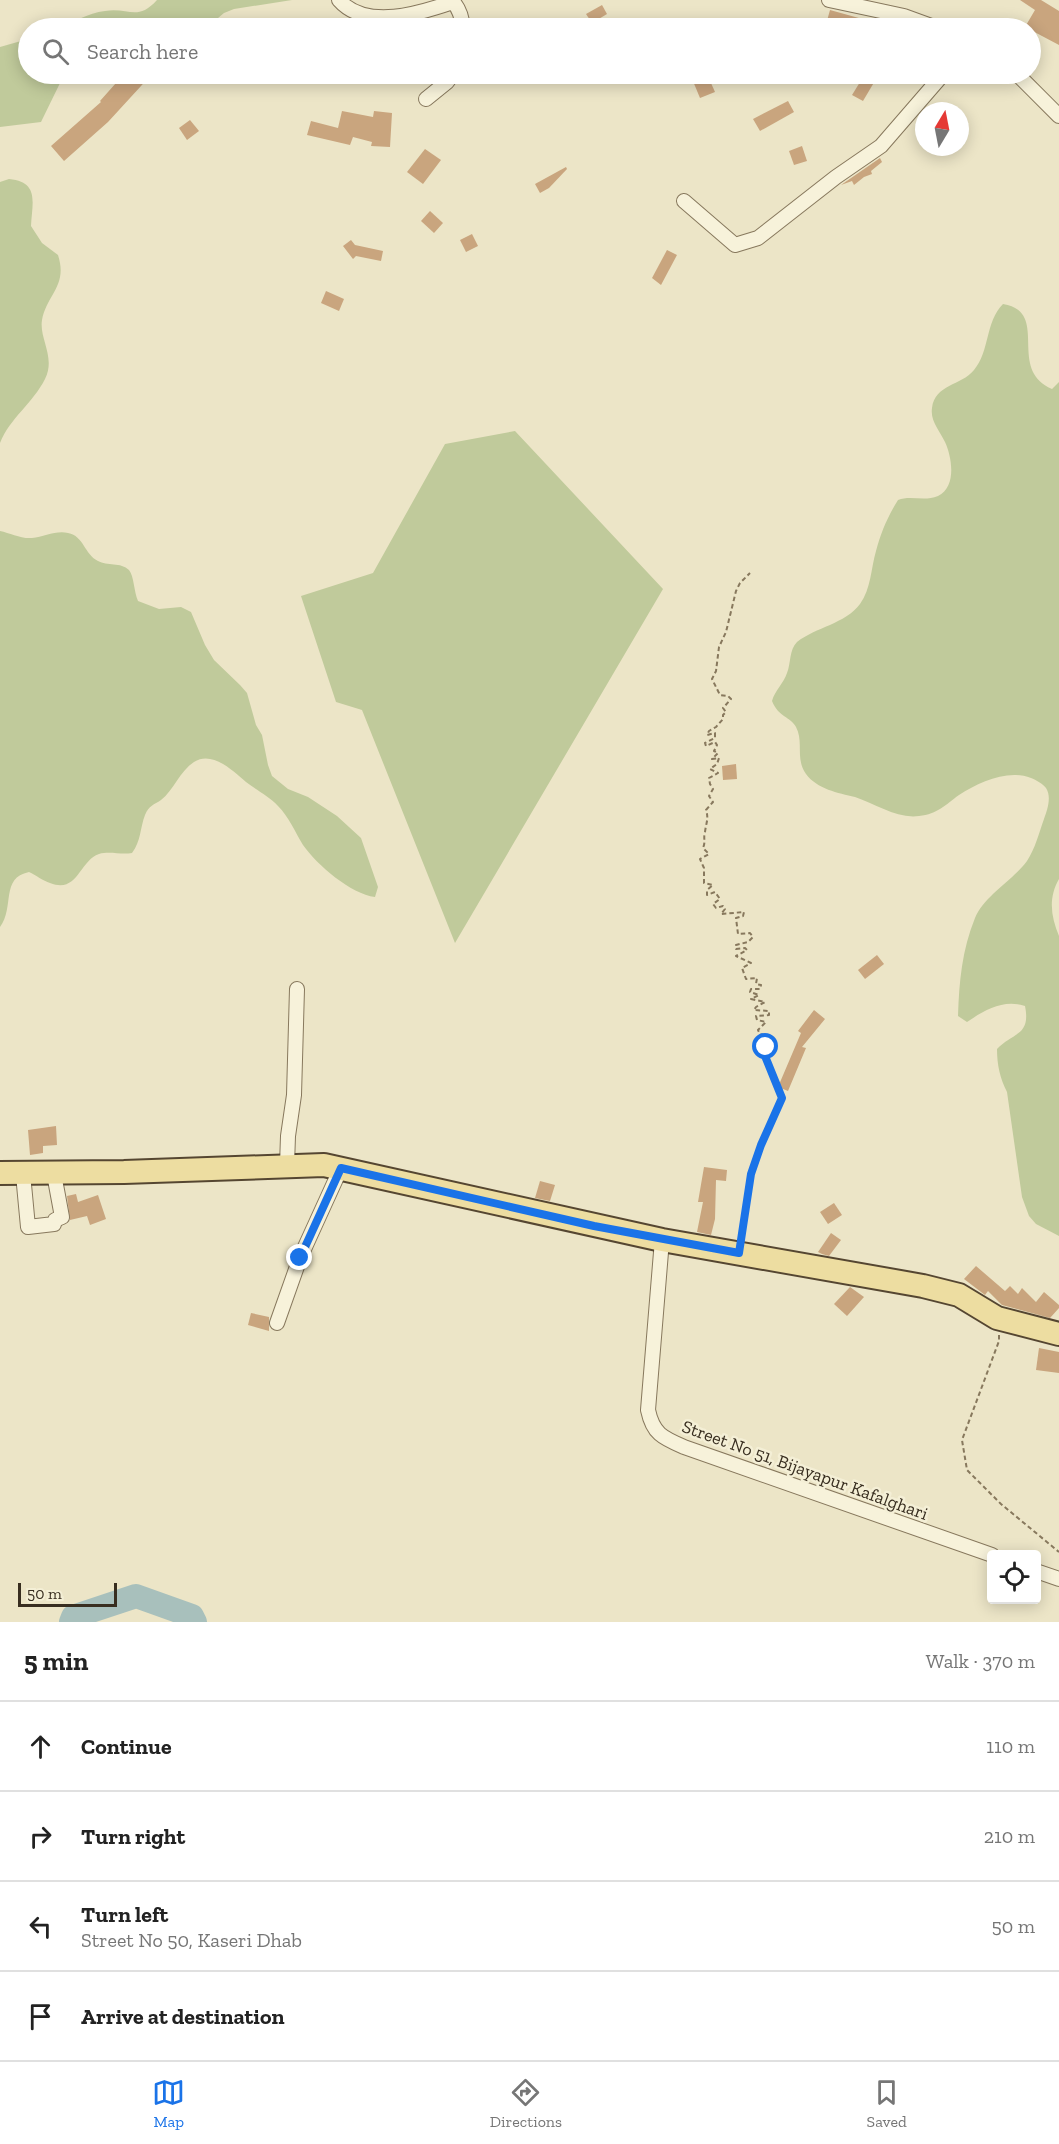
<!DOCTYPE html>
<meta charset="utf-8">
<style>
:root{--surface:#fff;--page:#f2f2f2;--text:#222;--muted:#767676;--line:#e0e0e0;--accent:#1a73e8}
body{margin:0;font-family:"Zilla Slab",serif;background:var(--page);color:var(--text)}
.controls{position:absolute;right:18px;bottom:18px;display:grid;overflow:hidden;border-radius:6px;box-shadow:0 3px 15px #0003}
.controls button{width:54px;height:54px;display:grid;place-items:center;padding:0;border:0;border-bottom:2px solid var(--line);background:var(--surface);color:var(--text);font:30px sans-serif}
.compass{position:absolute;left:915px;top:102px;width:54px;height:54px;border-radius:50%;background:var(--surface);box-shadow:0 3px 15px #0003;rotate:10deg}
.scale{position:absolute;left:18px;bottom:15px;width:99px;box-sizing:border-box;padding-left:6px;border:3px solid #382e20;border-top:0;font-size:16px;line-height:21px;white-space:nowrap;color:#382e20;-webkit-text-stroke:4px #f4efd6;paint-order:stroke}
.stop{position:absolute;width:18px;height:18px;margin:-14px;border:4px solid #1a73e8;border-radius:50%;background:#fff}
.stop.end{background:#1a73e8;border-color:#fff;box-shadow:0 2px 6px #0008}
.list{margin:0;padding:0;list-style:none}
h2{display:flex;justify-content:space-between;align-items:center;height:78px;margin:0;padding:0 24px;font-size:26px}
h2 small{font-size:20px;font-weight:400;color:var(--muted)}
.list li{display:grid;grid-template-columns:39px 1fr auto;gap:18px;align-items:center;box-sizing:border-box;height:90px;padding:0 24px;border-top:2px solid var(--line)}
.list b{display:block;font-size:22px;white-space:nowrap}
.list p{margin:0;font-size:20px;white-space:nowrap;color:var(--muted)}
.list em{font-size:20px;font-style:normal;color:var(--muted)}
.icon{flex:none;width:33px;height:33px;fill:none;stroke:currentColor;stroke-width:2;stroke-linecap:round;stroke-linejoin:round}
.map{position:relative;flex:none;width:1059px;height:1622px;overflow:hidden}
.search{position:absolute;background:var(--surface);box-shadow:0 3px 15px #0003;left:18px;right:18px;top:18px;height:66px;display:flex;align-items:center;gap:15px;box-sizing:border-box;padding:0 21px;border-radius:33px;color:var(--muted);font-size:22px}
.sheet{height:438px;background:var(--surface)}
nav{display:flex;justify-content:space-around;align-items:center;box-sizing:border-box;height:84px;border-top:2px solid var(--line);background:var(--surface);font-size:16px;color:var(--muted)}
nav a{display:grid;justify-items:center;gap:3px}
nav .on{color:var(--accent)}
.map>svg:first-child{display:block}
.green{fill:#c0ca9b}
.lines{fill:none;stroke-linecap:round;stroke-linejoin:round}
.river{stroke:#a8c0bc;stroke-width:24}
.building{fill:#c9a57e}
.street-casing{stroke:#87785d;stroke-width:16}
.primary-casing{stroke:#554631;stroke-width:26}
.path{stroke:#87785d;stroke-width:2;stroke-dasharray:4.5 3;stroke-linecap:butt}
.street{stroke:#f7f2da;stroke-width:14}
.primary{stroke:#eddda1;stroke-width:22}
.route{stroke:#1a73e8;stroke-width:8}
.labels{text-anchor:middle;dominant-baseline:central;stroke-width:5;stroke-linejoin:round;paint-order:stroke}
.street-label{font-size:18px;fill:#382e20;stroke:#f4efd6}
</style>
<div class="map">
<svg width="1059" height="1622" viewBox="0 0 1059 1622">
<rect width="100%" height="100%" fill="#ece5c7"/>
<g class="green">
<path d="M157,0H292L234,9L224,13L206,28H145L132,26L113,28H56C72,23 88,13 105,11C129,7 137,22 157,0Z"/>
<path d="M28,39V74H68L61,81L41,122L0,127V47Z"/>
<path d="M9,179C40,182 32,203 31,226L42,243L58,255C68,286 47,294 42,320C39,339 56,357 45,379C33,403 10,418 0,443V182Z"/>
<path d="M1003,304C1051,312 1006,369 1052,389L1059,382V879C1048,898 1051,917 1059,936V1236L1036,1224L1029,1216L1022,1197L1007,1092C1000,1078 997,1065 997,1049C1013,1032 1031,1036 1025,1006C1003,999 985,1010 967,1022L958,1016C959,982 962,950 975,918C984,896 1012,881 1027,861C1035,849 1039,833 1044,819C1047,811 1052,797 1046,788C1043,784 1036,780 1031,778C1008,769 979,782 959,795C945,805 938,814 919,816C897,819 876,804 855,797C838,793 817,789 806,774C795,759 804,742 796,727C790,716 779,718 772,701C775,690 784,683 787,673C791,663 789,650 797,642C816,627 845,624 860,604C871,589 871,568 876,551C881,532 888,516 898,500C911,495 924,502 938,496C957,487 952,457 945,442C940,431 930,421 932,408C935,384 961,386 974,370C990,351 985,322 1003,304Z"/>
<path d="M515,431L663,589L455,943L362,710L336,702L301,596L373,573L445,444Z"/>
<path d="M0,531C10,533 21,539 32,538C44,537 56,530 68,533C84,536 84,554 98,561C107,566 121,562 129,570C134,576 134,592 138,601L159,609L181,607L191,612L205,645L214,660L240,685L247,693L256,725L262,735L268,765L272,776L288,789L308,797L337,816L361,838L378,887L375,897C351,894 317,865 303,845C295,832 289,817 278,806C269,796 256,790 246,782C233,771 212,750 194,762C180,771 173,791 161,800C154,805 149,805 145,815C140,828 141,841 132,853C121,855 110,851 99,854C79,861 78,894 50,883C43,881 36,875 29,872C0,878 15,907 0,927Z"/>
</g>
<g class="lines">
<path class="river" d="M71,1622L73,1617L136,1596L192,1616L195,1622"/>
</g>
<g class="building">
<path d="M1020,0H1041L1059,11V45L1025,27L1035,10Z"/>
<path d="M602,5L607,14L592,23L586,14Z"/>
<path d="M830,10L884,25L883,28H856L838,24L837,28H825Z"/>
<path d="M124,74H152L108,122L64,161L51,146L101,102L100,101Z"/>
<path d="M690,74H707L715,92L700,98Z"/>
<path d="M865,74H879L863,101L852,95Z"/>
<path d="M788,101L794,112L760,131L753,119Z"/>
<path d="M342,111L373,117L374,111L392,113L390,147L371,146L372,142L353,137L350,145L307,135L311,121L338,128Z"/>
<path d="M190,120L199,131L187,140L179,128Z"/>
<path d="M802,146L807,161L794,165L789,151Z"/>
<path d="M425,149L441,160L423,184L407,172Z"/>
<path d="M880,158L882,162L871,171L872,174L864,177L854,185L852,181L841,185Z"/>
<path d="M566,167L567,169L549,188L540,193L535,184Z"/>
<path d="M430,211L443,223L434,233L421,221Z"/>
<path d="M472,234L478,246L466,252L460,240Z"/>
<path d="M351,240L355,245L383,251L381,261L356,256L353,259L343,246Z"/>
<path d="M667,250L677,255L661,285L652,278Z"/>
<path d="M326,291L344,299L339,311L321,303Z"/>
<path d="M736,764L737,779L723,780L722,766Z"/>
<path d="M877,955L884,964L865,979L858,970Z"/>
<path d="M814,1010L825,1019L802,1047L806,1048L788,1091L778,1087L801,1033L798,1031Z"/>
<path d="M56,1126L57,1145L43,1146V1153L30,1155L28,1130Z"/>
<path d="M704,1167L727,1170L726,1181L716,1180L715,1219L711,1235L697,1232L703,1202H698Z"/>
<path d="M540,1181L555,1185L550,1201L535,1198Z"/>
<path d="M76,1194L78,1202L98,1195L106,1219L90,1225L87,1216L70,1220L67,1196Z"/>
<path d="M834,1203L842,1215L828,1224L820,1212Z"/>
<path d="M831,1233L841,1240L829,1256L822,1254L818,1252Z"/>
<path d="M976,1266L1005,1291L1010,1286L1018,1294L1022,1288L1036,1302L1044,1292L1059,1305V1308L1050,1318L1002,1305L988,1291L985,1295L964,1279Z"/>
<path d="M850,1287L864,1297L847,1316L834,1304Z"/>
<path d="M251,1313L269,1317V1331L248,1325Z"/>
<path d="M1039,1348L1059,1352V1373L1036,1370Z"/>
</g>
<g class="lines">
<defs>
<g id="street">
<path d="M339,0C366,31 421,13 453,2C460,9 462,18 463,28"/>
<path d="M829,0L904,16L937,28"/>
<path d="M1017,74L1059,116"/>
<path d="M426,99L447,82L453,74"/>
<path d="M684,201L735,245L758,238L836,177L881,146L939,79L941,74"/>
<path d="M287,1165L288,1136L294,1095L297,989"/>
<path d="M23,1174L28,1227L54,1224L55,1220L62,1217L54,1174"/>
<path d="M662,1240L648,1410C653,1434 663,1438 684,1447L992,1555"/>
<path d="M277,1323L300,1258L341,1168"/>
<path d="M1036,1571L1059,1579"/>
</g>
<path id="primary" d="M0,1173L124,1172L324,1165L662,1240L923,1286L959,1295L997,1318L1059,1334"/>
</defs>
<use href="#street" class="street-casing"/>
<use href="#primary" class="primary-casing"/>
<g class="path">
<path d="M742,1236L751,1174L761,1145L782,1098L765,1056L766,1047L762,1041L768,1036L760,1034L758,1030L766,1022L757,1020L756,1016L769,1015V1011L754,1010L756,1007L765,1002L751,999L759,995L750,992L751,989H760L761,985L756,984L757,978L746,979L742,968L751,963L736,956L747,950L745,948L736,949V945L748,942L753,937L750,933L738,934L736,918L743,916L744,912L721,914L725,909L723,906L716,908L713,904L720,899L715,892L707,895V890L713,885L704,883V868L700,859L709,854L703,848C706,841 703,839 705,832C706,823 709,819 706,810L713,802L709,796L713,789L710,784L709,778L718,773L710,769L717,764L719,758L712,759L718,753L714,751L717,745L715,742L706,746L705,743L715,738V733L707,735L709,731L716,727L723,719V715L726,712L723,708L731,699L728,696L720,695L712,679L716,671L719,647L726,632L736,591L740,583L750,573"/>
<path d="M999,1335V1341L962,1440L967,1470L1001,1504L1059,1552"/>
</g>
<use href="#street" class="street"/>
<use href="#primary" class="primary"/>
</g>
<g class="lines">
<path class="route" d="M300,1258L341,1168L594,1226L739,1253L751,1174L761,1145L782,1098L765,1056L766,1047"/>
</g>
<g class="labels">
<g class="street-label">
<text transform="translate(805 1470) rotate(20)">Street No 51, Bijayapur Kafalghari</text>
</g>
</g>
</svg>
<div class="controls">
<button><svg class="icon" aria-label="locate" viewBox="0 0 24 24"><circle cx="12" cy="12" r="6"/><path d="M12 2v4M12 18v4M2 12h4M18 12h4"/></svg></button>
</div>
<svg class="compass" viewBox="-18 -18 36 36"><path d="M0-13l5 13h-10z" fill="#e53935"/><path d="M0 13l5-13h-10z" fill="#767676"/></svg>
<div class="scale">50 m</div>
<div class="stop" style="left:766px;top:1047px"></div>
<div class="stop end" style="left:300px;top:1258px"></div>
<div class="search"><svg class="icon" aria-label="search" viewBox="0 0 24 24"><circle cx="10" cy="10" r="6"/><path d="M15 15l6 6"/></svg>Search here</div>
</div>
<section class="sheet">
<h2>5 min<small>Walk · 370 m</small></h2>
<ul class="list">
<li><svg class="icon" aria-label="ahead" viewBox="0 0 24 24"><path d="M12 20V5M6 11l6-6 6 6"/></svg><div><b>Continue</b></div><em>110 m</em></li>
<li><svg class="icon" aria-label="right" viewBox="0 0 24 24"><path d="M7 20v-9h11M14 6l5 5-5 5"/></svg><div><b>Turn right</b></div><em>210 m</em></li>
<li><svg class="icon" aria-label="left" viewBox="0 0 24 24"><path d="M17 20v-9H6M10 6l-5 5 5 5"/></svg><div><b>Turn left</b><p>Street No 50, Kaseri Dhab</p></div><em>50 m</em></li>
<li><svg class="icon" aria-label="arrive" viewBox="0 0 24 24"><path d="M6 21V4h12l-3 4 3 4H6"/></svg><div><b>Arrive at destination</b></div></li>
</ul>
</section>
<nav>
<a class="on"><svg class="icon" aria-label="map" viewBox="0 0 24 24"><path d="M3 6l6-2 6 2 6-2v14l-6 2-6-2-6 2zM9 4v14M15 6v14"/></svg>Map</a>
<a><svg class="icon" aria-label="directions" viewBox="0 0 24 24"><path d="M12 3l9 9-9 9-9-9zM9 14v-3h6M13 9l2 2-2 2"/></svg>Directions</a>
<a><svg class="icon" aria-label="saved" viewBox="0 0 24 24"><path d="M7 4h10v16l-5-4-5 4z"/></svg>Saved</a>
</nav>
